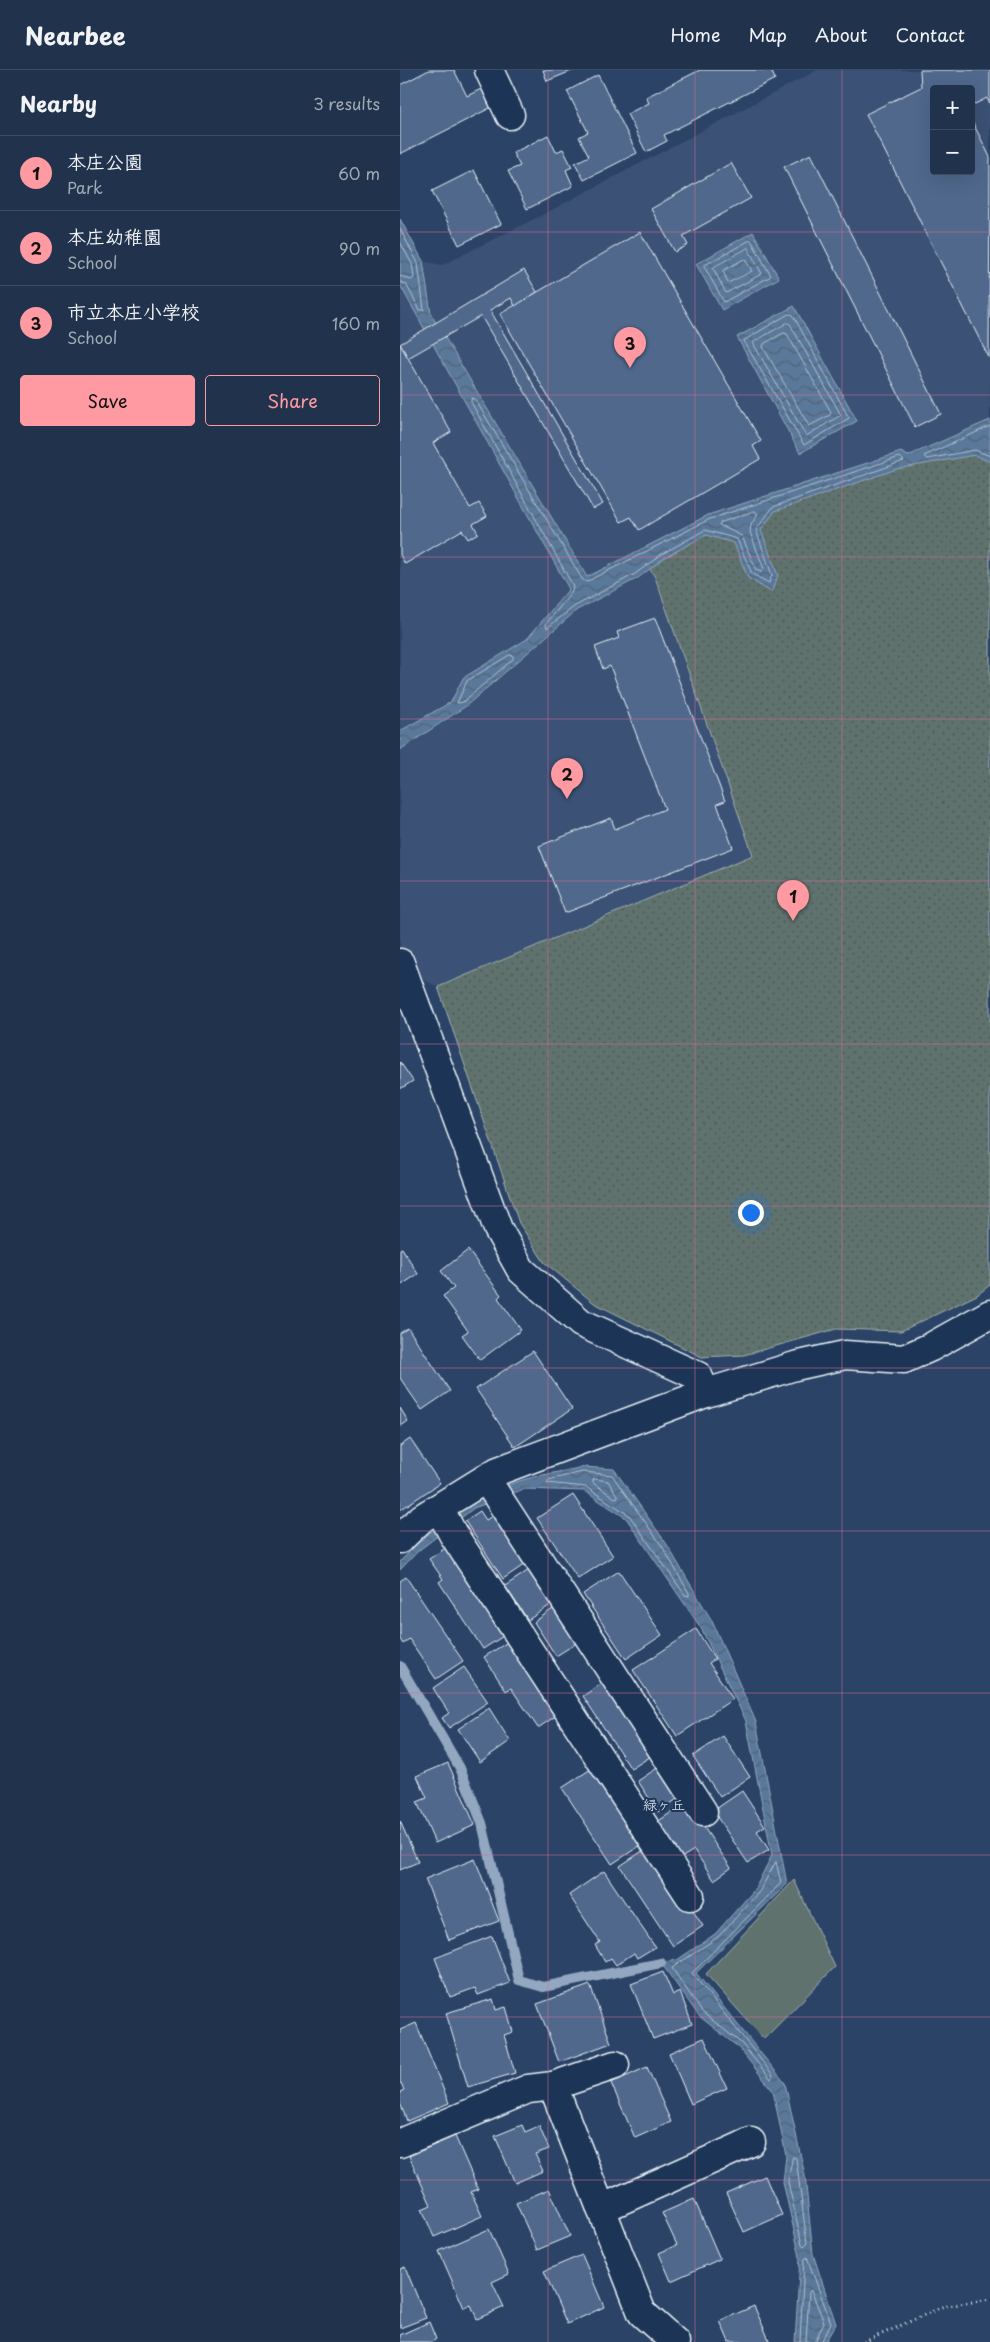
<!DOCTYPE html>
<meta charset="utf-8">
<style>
:root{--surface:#20324c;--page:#283a53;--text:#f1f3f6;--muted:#a2aab5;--line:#3d4d64;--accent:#ff9aa2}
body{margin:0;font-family:"Playpen Sans","Klee One",sans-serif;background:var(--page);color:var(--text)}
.controls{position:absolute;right:15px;top:15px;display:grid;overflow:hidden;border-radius:5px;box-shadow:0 5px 20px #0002}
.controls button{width:45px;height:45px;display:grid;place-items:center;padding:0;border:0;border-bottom:1px solid var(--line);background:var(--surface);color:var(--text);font:25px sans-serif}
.you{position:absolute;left:350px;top:1142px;width:18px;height:18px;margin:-12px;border:4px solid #fff;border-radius:50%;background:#1a73e8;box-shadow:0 0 0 8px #1a73e833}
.badge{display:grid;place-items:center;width:32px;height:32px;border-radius:50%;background:var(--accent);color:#111;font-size:16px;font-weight:700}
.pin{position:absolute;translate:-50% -41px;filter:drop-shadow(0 1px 2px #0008)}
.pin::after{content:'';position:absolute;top:26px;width:18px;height:15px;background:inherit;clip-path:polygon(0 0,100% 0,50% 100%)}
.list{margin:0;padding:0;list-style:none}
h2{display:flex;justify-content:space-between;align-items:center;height:65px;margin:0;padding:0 20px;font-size:21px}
h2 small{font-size:16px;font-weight:400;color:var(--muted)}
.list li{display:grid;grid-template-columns:32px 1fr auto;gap:15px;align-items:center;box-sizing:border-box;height:75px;padding:0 20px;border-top:1px solid var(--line)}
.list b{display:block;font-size:19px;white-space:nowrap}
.list p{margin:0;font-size:16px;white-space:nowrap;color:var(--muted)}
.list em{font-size:16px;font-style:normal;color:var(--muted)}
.actions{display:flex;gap:10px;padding:15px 20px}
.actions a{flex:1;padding:11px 0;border:1px solid var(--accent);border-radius:5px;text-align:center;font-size:18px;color:var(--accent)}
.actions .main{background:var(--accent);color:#111}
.map{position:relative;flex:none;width:590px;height:2272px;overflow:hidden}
header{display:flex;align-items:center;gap:30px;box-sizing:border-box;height:70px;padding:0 25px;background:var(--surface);border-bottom:1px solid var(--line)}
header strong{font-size:24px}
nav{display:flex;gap:28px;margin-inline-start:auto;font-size:18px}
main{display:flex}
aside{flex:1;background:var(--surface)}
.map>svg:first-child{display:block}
.built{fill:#3a5174;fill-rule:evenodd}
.grass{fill:#5e726d;stroke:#a3b2b2}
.park{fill:url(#park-dots);stroke:#a3b2b2}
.water{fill:url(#water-waves);stroke:#93a8c0}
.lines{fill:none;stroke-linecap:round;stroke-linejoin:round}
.shore{stroke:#afc1d2;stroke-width:1}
.stream{stroke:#93a8c0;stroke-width:10}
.building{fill:#50678c;stroke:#e8f1f8}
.minor-casing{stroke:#e8f1f8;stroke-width:31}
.path{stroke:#e8f1f8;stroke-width:3;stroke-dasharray:1 4;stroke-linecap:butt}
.minor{stroke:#1d3557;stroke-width:28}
.grid{fill:none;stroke:#d16f9a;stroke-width:1;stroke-opacity:0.55}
.labels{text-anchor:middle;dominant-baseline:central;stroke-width:4;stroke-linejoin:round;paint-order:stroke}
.neighbourhood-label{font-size:14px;fill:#e8f1f8;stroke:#1d3557}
</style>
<header>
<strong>Nearbee</strong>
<nav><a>Home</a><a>Map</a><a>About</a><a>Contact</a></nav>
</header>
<main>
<aside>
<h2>Nearby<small>3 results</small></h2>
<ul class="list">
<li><span class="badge">1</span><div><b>本庄公園</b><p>Park</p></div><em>60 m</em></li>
<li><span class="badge">2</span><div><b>本庄幼稚園</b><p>School</p></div><em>90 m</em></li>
<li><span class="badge">3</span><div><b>市立本庄小学校</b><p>School</p></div><em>160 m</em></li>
</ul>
<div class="actions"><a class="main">Save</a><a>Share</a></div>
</aside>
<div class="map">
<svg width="590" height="2272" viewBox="0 0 590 2272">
<defs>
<pattern id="park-dots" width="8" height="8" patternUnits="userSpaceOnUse" patternTransform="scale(1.25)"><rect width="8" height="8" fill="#5e726d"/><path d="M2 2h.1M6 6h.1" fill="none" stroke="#515b5a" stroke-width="1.8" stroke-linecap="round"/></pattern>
<pattern id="water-waves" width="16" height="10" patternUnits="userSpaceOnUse" patternTransform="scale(1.25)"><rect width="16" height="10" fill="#5a789a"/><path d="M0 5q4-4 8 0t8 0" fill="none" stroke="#516276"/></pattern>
</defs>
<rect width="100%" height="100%" fill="#2b4366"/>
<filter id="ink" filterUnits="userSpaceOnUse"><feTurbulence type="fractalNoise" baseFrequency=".02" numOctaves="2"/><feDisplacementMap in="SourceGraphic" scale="10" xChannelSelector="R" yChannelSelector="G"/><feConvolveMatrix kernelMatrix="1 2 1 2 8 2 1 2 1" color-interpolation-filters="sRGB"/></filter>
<g filter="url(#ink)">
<path class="built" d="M417,0H590V376L243,489L255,507L353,785L38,917L0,899V215L23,191L42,195L144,144ZM534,19H571V101H534Z"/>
<path class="grass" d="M394,1810L435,1897L364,1969L306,1904Z"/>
<path class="park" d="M590,376V1215L577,1225L501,1261L436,1259L344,1285L302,1287L194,1233L144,1192L119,1153L38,917L353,785L255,507L243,489L504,390Z"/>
<g class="water">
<path d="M0,149L23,191L31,244L187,507L308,445L501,382L508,386L590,350V392L575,385L497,399L375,441L361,460L378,506L371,522L348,508L334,473L306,465L264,488L238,508L177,540L66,636L0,680V661L51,632L63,608L127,569L169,519L0,215Z"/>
<path d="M353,162L379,208L322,240L296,194Z"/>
<path d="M394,236L457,351L400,383L337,267Z"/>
<path d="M183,1397L214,1399L266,1473L312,1551L356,1652L387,1814L296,1903L385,2013L405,2106L413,2184L436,2254L425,2272H395L400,2187L383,2112L386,2086L373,2021L338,1977L299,1946L261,1893L277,1890L315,1864L355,1819L372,1785L346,1651L301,1558L226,1448L184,1421L124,1419L74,1438L18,1481L0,1500V1492C29,1458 74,1427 116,1412C137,1405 161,1402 183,1397Z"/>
</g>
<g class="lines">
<g class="shore">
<path d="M0,159L18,193L24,240H20L6,214L0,212"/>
<path d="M351,170L371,206L324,232L304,196Z"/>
<path d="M0,172L12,194L14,208L11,210L0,206"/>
<path d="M348,178L362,204L326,223L313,198Z"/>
<path d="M345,189L352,201L328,213L323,201Z"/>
<path d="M389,244L393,245L449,348L404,375L344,271Z"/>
<path d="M387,253L390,254L441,345L406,366L353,273Z"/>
<path d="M384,263L387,264L431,342L430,345L409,356L363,277L364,274Z"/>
<path d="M72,328L75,329L182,509L186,512L310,449L500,387L504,391L373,437L356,460L372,505L369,513L352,504L337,469L305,460L262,484L235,504L175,536L147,558L146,554L172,522L173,516L71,332Z"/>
<path d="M590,356L524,386L527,389L575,380L590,386"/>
<path d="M355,441L358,444L351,455L350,462L364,499L361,502L356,500L342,466L319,455L320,453Z"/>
<path d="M110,585L113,586V589L63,632L57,633L67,611Z"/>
<path d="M183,1402L212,1405L262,1476L289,1523V1526L285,1525L229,1445L186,1417L147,1413L149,1410Z"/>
<path d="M194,1409L208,1411L218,1427L215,1428L193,1413Z"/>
<path d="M376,1792L381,1813L292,1903L373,2005L371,2009L341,1973L302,1942L272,1898L318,1867L359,1822Z"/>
<path d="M393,2087L396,2088L407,2173L404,2176L402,2174L388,2112Z"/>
<path d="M400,2272L404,2190L407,2187L431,2253L421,2272"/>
<path d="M406,2272L409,2222L411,2220L424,2252L415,2272"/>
</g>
<path class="stream" d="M0,1596L60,1698L82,1753L119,1910L143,1917L261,1893"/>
</g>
<g class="building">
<path d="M29,0H54L67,26L83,18L92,37L0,84V15Z"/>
<path d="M143,0H174L147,11Z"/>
<path d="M300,0H371L375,9L264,65L267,71L246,82L227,44L249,33L246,27Z"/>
<path d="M520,0H590V34L587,28L571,36V19H534V101H571V49L590,87L589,288L466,44L521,17Z"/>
<path d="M198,5L237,83L184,110L175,93L189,86L179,67L188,62L167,21Z"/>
<path d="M148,65L156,82L163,79L172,97L166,100L173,116L127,139L108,101L120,96L113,83Z"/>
<path d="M411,84L541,344L515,357L384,97Z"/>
<path d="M331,93L351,128L283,166L288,175L275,182L251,139Z"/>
<path d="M74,100L101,154L59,175L32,121Z"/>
<path d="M240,162L361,371L353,376L360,389L239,460L231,447L221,452L100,244Z"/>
<path d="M124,200L137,222L115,236L111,228L90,240L203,434L193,439L81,246L8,288L0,274Z"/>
<path d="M0,274L51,362L33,373L70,438L79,433L87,446L73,454L78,463L68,469L62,460L5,494L0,485Z"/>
<path d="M255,548L325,731L317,734L333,778L165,843L139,776L211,748L215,759L265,739L210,596L203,599L195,577L219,568L217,562Z"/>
<path d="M0,992L13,1011L0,1019Z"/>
<path d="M2,1178L18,1204L0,1216V1179Z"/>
<path d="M68,1180L101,1225L98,1228L121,1260L80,1290L62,1265L68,1261L43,1226L54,1218L41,1201Z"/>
<path d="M8,1258L50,1321L22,1340L0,1308V1263Z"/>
<path d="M133,1281L172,1339L115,1377L76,1319Z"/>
<path d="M0,1338L8,1351L0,1357Z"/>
<path d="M10,1369L40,1413L0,1440V1376Z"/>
<path d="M173,1425L213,1486L178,1509L137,1448Z"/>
<path d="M80,1441L86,1450L98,1442L131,1490L103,1509L65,1451Z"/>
<path d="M50,1475L108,1563L83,1579L39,1512L43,1509L29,1489Z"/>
<path d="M135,1496L158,1530L128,1550L105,1516Z"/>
<path d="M219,1501L262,1565L226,1589L183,1524Z"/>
<path d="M6,1507L63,1591L36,1609L9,1569L3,1574L0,1569V1511Z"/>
<path d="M160,1534L183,1569L156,1586L134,1552Z"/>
<path d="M296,1559L315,1589L309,1593L333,1629L277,1666L233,1600Z"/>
<path d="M111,1570L160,1643L138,1658L111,1618L106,1621L84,1587Z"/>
<path d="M64,1597L88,1632L49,1658L42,1648L49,1643L33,1618Z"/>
<path d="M210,1608L259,1681L231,1699L183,1626Z"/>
<path d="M89,1638L110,1671L80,1692L58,1659Z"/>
<path d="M323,1666L350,1707L320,1727L293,1686Z"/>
<path d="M266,1692L286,1723L258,1742L238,1711Z"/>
<path d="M48,1693L75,1755L35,1773L17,1732L27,1728L17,1706Z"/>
<path d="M197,1695L247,1771L212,1794L162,1718Z"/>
<path d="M342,1721L365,1756L357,1761L369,1780L348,1793L313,1741Z"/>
<path d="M287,1732L331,1798L314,1810L294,1780L281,1788L257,1752Z"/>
<path d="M0,1751L18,1792L0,1800Z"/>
<path d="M250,1776L303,1856L273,1876L220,1796Z"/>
<path d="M75,1789L99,1851L49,1870L25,1809Z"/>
<path d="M204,1801L255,1877L237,1888L234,1883L216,1895L211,1888L205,1892L195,1875L200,1872L169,1825Z"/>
<path d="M92,1866L110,1913L78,1925L75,1918L50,1927L35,1888Z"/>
<path d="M263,1902L273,1925L280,1922L292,1954L253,1969L231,1914Z"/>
<path d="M190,1915L211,1973L159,1992L137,1934Z"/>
<path d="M93,1929L96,1940L106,1937L113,1962L104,1965L115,2003L68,2017L46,1943Z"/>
<path d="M16,1953L49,2033L7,2051L0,2033V2022L4,2020L0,2012V1960Z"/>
<path d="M304,1968L327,2018L291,2034L269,1983Z"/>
<path d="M247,1997L271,2052L235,2068L211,2013Z"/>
<path d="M122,2055L125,2062L139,2056L149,2079L135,2084L143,2101L115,2113L95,2066Z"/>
<path d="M55,2066L78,2119L71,2122L82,2146L34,2167L22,2139L31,2135L9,2086Z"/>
<path d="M365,2106L382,2145L344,2162L326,2123Z"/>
<path d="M149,2119L170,2166L137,2180L116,2133Z"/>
<path d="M294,2129L320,2189L271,2211L259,2183L277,2175L262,2143Z"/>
<path d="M89,2159L109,2204L92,2212L104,2237L77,2249L71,2235L64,2238L39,2181Z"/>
<path d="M182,2185L204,2237L167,2254L144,2201Z"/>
<path d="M5,2197L26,2248L0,2258V2199Z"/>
<path d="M354,2236L370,2272H329L320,2251Z"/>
<path d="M29,2252L36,2269L32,2272H0V2265Z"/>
</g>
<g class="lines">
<defs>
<g id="minor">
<path d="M89,0L110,45"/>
<path d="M0,893L98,1159L121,1200L181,1253L298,1306L306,1323"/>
<path d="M86,1409L303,1742"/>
<path d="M39,1438L53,1464L290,1826"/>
<path d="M0,1469L22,1448L98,1401L306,1323L395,1296L445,1285L504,1289L531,1277L590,1244"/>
<path d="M153,2016L242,2243L275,2272"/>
<path d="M0,2073L128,2019L153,2016L215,1995"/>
<path d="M201,2139L351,2072"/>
</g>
</defs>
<use href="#minor" class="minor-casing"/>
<path class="path" d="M464,2272L542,2237L590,2229"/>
<use href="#minor" class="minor"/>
</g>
</g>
<path class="grid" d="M148,0V2272M295,0V2272M442,0V2272M0,162H590M0,325H590M0,487H590M0,649H590M0,811H590M0,974H590M0,1136H590M0,1298H590M0,1461H590M0,1623H590M0,1785H590M0,1947H590M0,2110H590"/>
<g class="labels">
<g class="neighbourhood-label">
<text x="264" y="1734">緑ヶ丘</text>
</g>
</g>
</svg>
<div class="controls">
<button>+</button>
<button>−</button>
</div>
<div class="you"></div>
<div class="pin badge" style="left:393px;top:851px">1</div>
<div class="pin badge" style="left:167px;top:729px">2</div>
<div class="pin badge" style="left:230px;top:298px">3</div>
</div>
</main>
